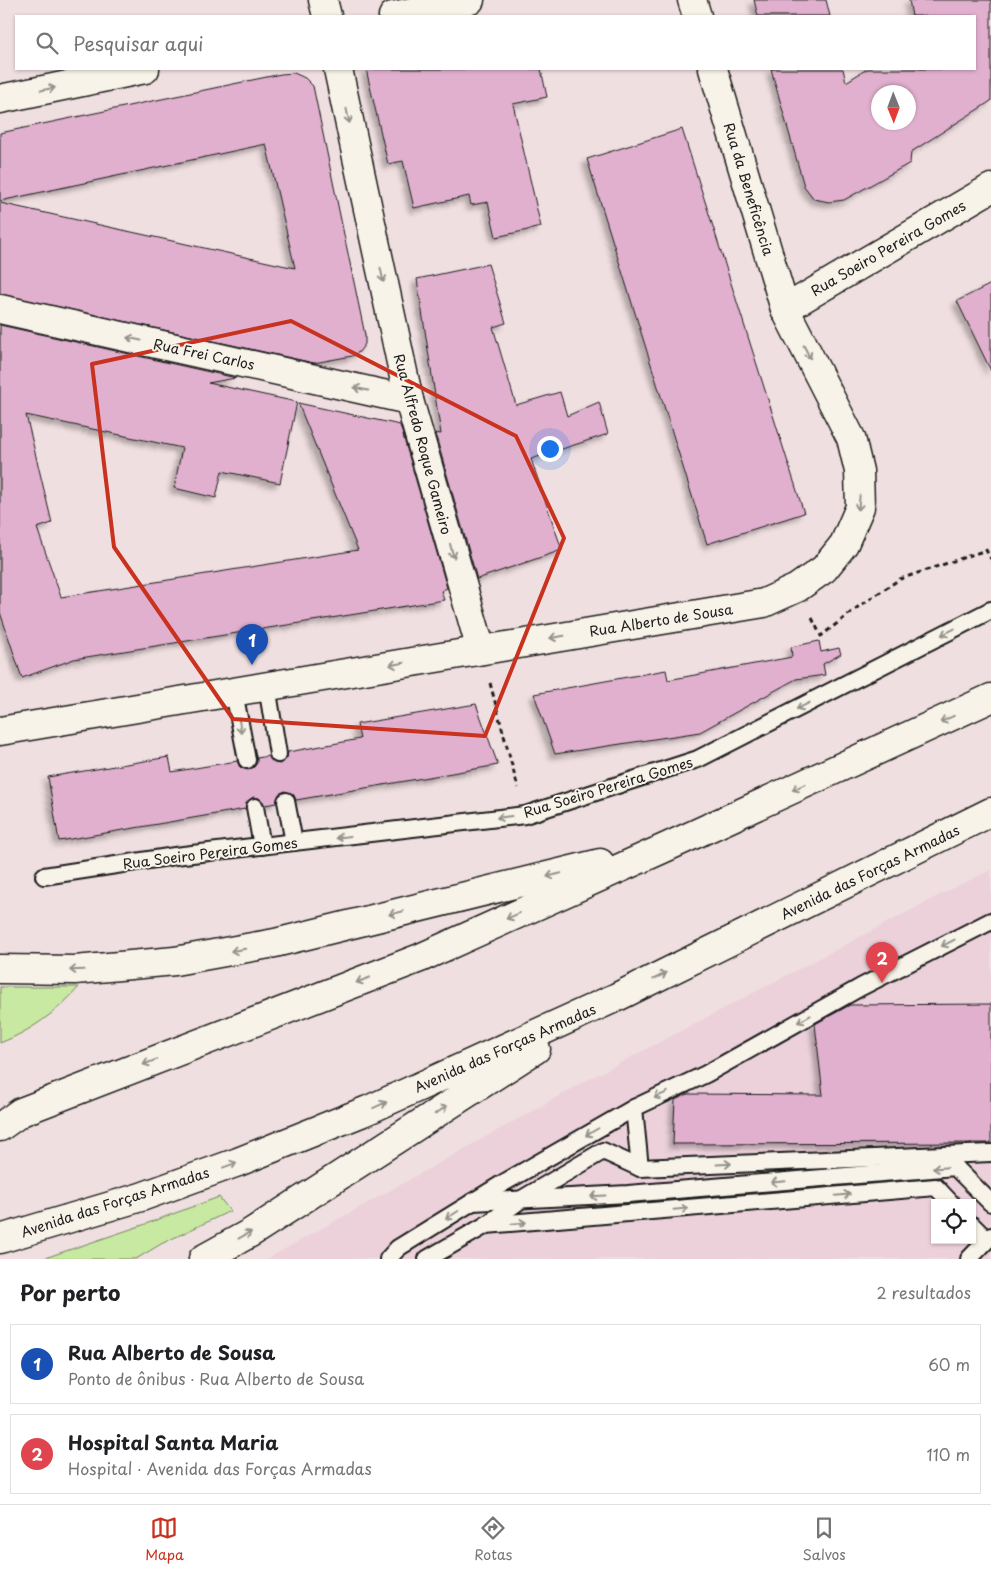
<!DOCTYPE html>
<html lang="pt">
<meta charset="utf-8">
<style>
:root{--surface:#fff;--page:#f2f2f2;--text:#202124;--muted:#757577;--line:#e0e0e0;--accent:#c8321e}
body{margin:0;font-family:"Playpen Sans",sans-serif;background:var(--page);color:var(--text)}
.controls{position:absolute;right:15px;bottom:15px;display:grid;overflow:hidden;border-radius:0px;box-shadow:0 1px 4px #0004}
.controls button{width:45px;height:45px;display:grid;place-items:center;padding:0;border:0;border-bottom:1px solid var(--line);background:var(--surface);color:var(--text);font:25px sans-serif}
.compass{position:absolute;left:871px;top:85px;width:45px;height:45px;border-radius:50%;background:var(--surface);box-shadow:0 1px 4px #0004;rotate:179deg}
.you{position:absolute;left:549px;top:448px;width:18px;height:18px;margin:-12px;border:4px solid #fff;border-radius:50%;background:#1a73e8;box-shadow:0 0 0 8px #1a73e833}
.badge{display:grid;place-items:center;width:32px;height:32px;border-radius:50%;background:var(--accent);color:#fff;font-size:16px;font-weight:700}
.pin{position:absolute;translate:-50% -41px;filter:drop-shadow(0 1px 2px #0008)}
.pin::after{content:'';position:absolute;top:26px;width:18px;height:15px;background:inherit;clip-path:polygon(0 0,100% 0,50% 100%)}
.list{margin:0;padding:0;list-style:none}
h2{display:flex;justify-content:space-between;align-items:center;height:65px;margin:0;padding:0 20px;font-size:21px}
h2 small{font-size:16px;font-weight:400;color:var(--muted)}
.list li{display:grid;grid-template-columns:32px 1fr auto;gap:15px;align-items:center;box-sizing:border-box;height:80px;margin:0 10px 10px;padding:0 10px;border:1px solid var(--line);border-radius:0px}
.list b{display:block;font-size:19px;white-space:nowrap}
.list p{margin:0;font-size:16px;white-space:nowrap;color:var(--muted)}
.list em{font-size:16px;font-style:normal;color:var(--muted)}
.icon{flex:none;width:28px;height:28px;fill:none;stroke:currentColor;stroke-width:2;stroke-linecap:round;stroke-linejoin:round}
.map{position:relative;flex:none;width:991px;height:1259px;overflow:hidden}
.search{position:absolute;background:var(--surface);box-shadow:0 1px 4px #0004;left:15px;right:15px;top:15px;height:55px;display:flex;align-items:center;gap:12px;box-sizing:border-box;padding:0 18px;border-radius:0px;color:var(--muted);font-size:19px}
.sheet{height:245px;background:var(--surface)}
nav{display:flex;justify-content:space-around;align-items:center;box-sizing:border-box;height:70px;border-top:1px solid var(--line);background:var(--surface);font-size:14px;color:var(--muted)}
nav a{display:grid;justify-items:center;gap:2px}
nav .on{color:var(--accent)}
.map>svg:first-child{display:block}
.built{fill:#ecd1db;fill-rule:evenodd}
.green{fill:#c8e9a2;stroke:#72825f}
.building{fill:#e1b0cf;stroke:#1c1c1c;fill-rule:evenodd;filter:url(#shadow)}
.lines{fill:none;stroke-linecap:round;stroke-linejoin:round}
.service-casing{stroke:#1c1c1c;stroke-width:20}
.minor-casing{stroke:#1c1c1c;stroke-width:31}
.trunk-casing{stroke:#1c1c1c;stroke-width:31}
.path{stroke:#1c1c1c;stroke-width:3;stroke-dasharray:5 4;stroke-linecap:butt}
.service{stroke:#f7f3e8;stroke-width:16}
.minor{stroke:#f7f3e8;stroke-width:28}
.trunk{stroke:#f7f3e8;stroke-width:28}
.oneway{stroke:#94928c}
.marked{fill:none;stroke:#c8321e;stroke-width:4;stroke-linejoin:round}
.labels{text-anchor:middle;dominant-baseline:central;stroke-width:4;stroke-linejoin:round;paint-order:stroke}
.street-label{font-size:14px;fill:#1c1c1c;stroke:#f7f3e8}
</style>
<div class="map">
<svg width="991" height="1259" viewBox="0 0 991 1259">
<defs>
<filter id="shadow"><feDropShadow dx="-4.5" dy="4.5" stdDeviation="2.5" flood-color="#0004"/></filter>
</defs>
<rect width="100%" height="100%" fill="#f0dfe0"/>
<filter id="ink" filterUnits="userSpaceOnUse"><feTurbulence type="fractalNoise" baseFrequency=".02" numOctaves="2"/><feDisplacementMap in="SourceGraphic" scale="10" xChannelSelector="R" yChannelSelector="G"/><feConvolveMatrix kernelMatrix="1 2 1 2 8 2 1 2 1" color-interpolation-filters="sRGB"/></filter>
<g filter="url(#ink)">
<path class="built" d="M991,870V1259H267L591,1078L953,888ZM935,1203H972V1240H935Z"/>
<g class="green">
<path d="M0,987H79C57,1012 31,1031 0,1043Z"/>
<path d="M219,1197L230,1211L161,1244L136,1259H42L140,1226Z"/>
</g>
<g class="building">
<path d="M754,0H826L830,16H758Z"/>
<path d="M909,0H991V101L911,152L910,163L844,200L829,202L814,199L804,186L771,69H843L846,82L867,69H975V16H912ZM878,92H908V122H878Z"/>
<path d="M366,69H541L547,97L513,104L541,227L496,237L488,202L471,205L469,196L414,208L403,161L388,164Z"/>
<path d="M294,73L305,78L313,86L365,335V344L359,352L352,356L314,363L0,294V203L295,268L266,144L0,201V133L281,74Z"/>
<path d="M682,129L804,513L707,544L587,159Z"/>
<path d="M488,264L506,323L493,327L516,405L560,392L567,416L599,402L608,434L531,459L562,550L477,579L435,433L441,434L417,279Z"/>
<path d="M991,284V371L957,301Z"/>
<path d="M0,325L236,378L208,383L297,402L280,483L222,471L216,498L174,488L182,448L26,415L52,523L37,528L61,597L358,550L298,403L400,425L447,588L441,591L444,600L74,659L22,678L0,612Z"/>
<path d="M819,641L821,652L839,648L841,654L823,664L825,675L796,679L700,732L555,754L534,694L666,670L668,680L792,657L791,647Z"/>
<path d="M476,704L498,765L296,800L293,794L285,791L279,794L276,803L265,805L259,798L253,797L246,803L245,809L59,841L48,777L169,757L172,772L237,761L240,767L248,770L254,767L257,763V758L268,756L274,763L280,764L287,758L288,752L360,739L357,724Z"/>
<path d="M991,1004V1143L673,1144L675,1100L688,1094L823,1095L815,1024L850,1005Z"/>
</g>
<g class="lines">
<defs>
<g id="service">
<path d="M267,686L278,754"/>
<path d="M234,692L247,760"/>
<path d="M286,801L294,842"/>
<path d="M255,807L262,846"/>
<path d="M44,876L175,856L525,815L698,759L991,610"/>
<path d="M640,1168L634,1108L706,1074L861,987L991,921"/>
<path d="M472,1202L628,1194L955,1167L991,1203"/>
<path d="M486,1225L522,1199L603,1151L640,1168L991,1153"/>
<path d="M972,1225L987,1240"/>
<path d="M388,1259L398,1248L500,1185L634,1108"/>
<path d="M427,1259L486,1225L936,1187L951,1203"/>
<path d="M969,1259L991,1236"/>
</g>
<g id="minor">
<path d="M323,0L327,16"/>
<path d="M692,0L697,16"/>
<path d="M393,16L470,0"/>
<path d="M338,69L409,400L481,650"/>
<path d="M0,99L145,69"/>
<path d="M0,309L409,400"/>
<path d="M785,309L991,188"/>
<path d="M0,731L764,603L797,588L824,569L844,544L860,507L859,471L851,438L785,309L713,69"/>
</g>
<g id="trunk">
<path d="M0,969L75,970L175,961L275,943L600,863"/>
<path d="M0,1127L21,1112L420,958L669,846L991,698"/>
<path d="M0,1239L141,1197L238,1162L368,1110L617,997L991,812"/>
<path d="M203,1259L252,1232L536,1049"/>
</g>
</defs>
<use href="#service" class="service-casing"/>
<use href="#minor" class="minor-casing"/>
<use href="#trunk" class="trunk-casing"/>
<g class="path">
<path d="M812,618L821,636L858,607L900,579L986,550L991,559"/>
<path d="M490,683L518,788"/>
</g>
<use href="#service" class="service"/>
<use href="#minor" class="minor"/>
<use href="#trunk" class="trunk"/>
</g>
<defs><path id="oneway-shaft" d="M-6 0H5M1.5-3L5.5 0L1.5 3" fill="none" stroke-width="1.6" stroke-linecap="round" stroke-linejoin="round" transform="scale(1.25)"/></defs>
<g class="oneway">
<use href="#oneway-shaft" transform="translate(48 89) rotate(-12)"/>
<use href="#oneway-shaft" transform="translate(348 116) rotate(78)"/>
<use href="#oneway-shaft" transform="translate(382 275) rotate(78)"/>
<use href="#oneway-shaft" transform="translate(134 339) rotate(-168)"/>
<use href="#oneway-shaft" transform="translate(807 352) rotate(63)"/>
<use href="#oneway-shaft" transform="translate(361 389) rotate(-168)"/>
<use href="#oneway-shaft" transform="translate(859 503) rotate(95)"/>
<use href="#oneway-shaft" transform="translate(452 551) rotate(74)"/>
<use href="#oneway-shaft" transform="translate(948 632) rotate(153)"/>
<use href="#oneway-shaft" transform="translate(557 637) rotate(171)"/>
<use href="#oneway-shaft" transform="translate(397 664) rotate(170)"/>
<use href="#oneway-shaft" transform="translate(803 706) rotate(153)"/>
<use href="#oneway-shaft" transform="translate(947 719) rotate(155)"/>
<use href="#oneway-shaft" transform="translate(240 726) rotate(80)"/>
<use href="#oneway-shaft" transform="translate(799 787) rotate(155)"/>
<use href="#oneway-shaft" transform="translate(504 817) rotate(173)"/>
<use href="#oneway-shaft" transform="translate(343 837) rotate(173)"/>
<use href="#oneway-shaft" transform="translate(554 875) rotate(166)"/>
<use href="#oneway-shaft" transform="translate(396 913) rotate(166)"/>
<use href="#oneway-shaft" transform="translate(513 916) rotate(156)"/>
<use href="#oneway-shaft" transform="translate(948 943) rotate(153)"/>
<use href="#oneway-shaft" transform="translate(238 950) rotate(170)"/>
<use href="#oneway-shaft" transform="translate(77 970) rotate(178)"/>
<use href="#oneway-shaft" transform="translate(660 976) rotate(-26)"/>
<use href="#oneway-shaft" transform="translate(363 980) rotate(159)"/>
<use href="#oneway-shaft" transform="translate(804 1019) rotate(151)"/>
<use href="#oneway-shaft" transform="translate(150 1062) rotate(159)"/>
<use href="#oneway-shaft" transform="translate(661 1095) rotate(155)"/>
<use href="#oneway-shaft" transform="translate(380 1105) rotate(-24)"/>
<use href="#oneway-shaft" transform="translate(441 1110) rotate(-33)"/>
<use href="#oneway-shaft" transform="translate(592 1132) rotate(150)"/>
<use href="#oneway-shaft" transform="translate(724 1164) rotate(-3)"/>
<use href="#oneway-shaft" transform="translate(230 1165) rotate(-20)"/>
<use href="#oneway-shaft" transform="translate(940 1168) rotate(175)"/>
<use href="#oneway-shaft" transform="translate(778 1182) rotate(175)"/>
<use href="#oneway-shaft" transform="translate(843 1195) rotate(-5)"/>
<use href="#oneway-shaft" transform="translate(598 1196) rotate(177)"/>
<use href="#oneway-shaft" transform="translate(681 1209) rotate(-5)"/>
<use href="#oneway-shaft" transform="translate(452 1215) rotate(148)"/>
<use href="#oneway-shaft" transform="translate(519 1223) rotate(-5)"/>
<use href="#oneway-shaft" transform="translate(245 1235) rotate(-29)"/>
</g>
</g>
<path class="marked" d="M291,321L516,436L564,538L485,736L233,719L114,547L92,364Z"/>
<g class="labels">
<g class="street-label">
<text transform="translate(749 189) rotate(73)">Rua da Beneficência</text>
<text transform="translate(888 248) rotate(-30)">Rua Soeiro Pereira Gomes</text>
<text transform="translate(204 354) rotate(12)">Rua Frei Carlos</text>
<text transform="translate(423 444) rotate(75)">Rua Alfredo Roque Gameiro</text>
<text transform="translate(661 620) rotate(-9)">Rua Alberto de Sousa</text>
<text transform="translate(608 787) rotate(-17)">Rua Soeiro Pereira Gomes</text>
<text transform="translate(210 853) rotate(-7)">Rua Soeiro Pereira Gomes</text>
<text transform="translate(870 872) rotate(-26)">Avenida das Forças Armadas</text>
<text transform="translate(505 1048) rotate(-24)">Avenida das Forças Armadas</text>
<text transform="translate(115 1202) rotate(-18)">Avenida das Forças Armadas</text>
</g>
</g>
</svg>
<div class="controls">
<button><svg class="icon" aria-label="locate" viewBox="0 0 24 24"><circle cx="12" cy="12" r="6"/><path d="M12 2v4M12 18v4M2 12h4M18 12h4"/></svg></button>
</div>
<svg class="compass" viewBox="-18 -18 36 36"><path d="M0-13l5 13h-10z" fill="#e53935"/><path d="M0 13l5-13h-10z" fill="#757577"/></svg>
<div class="you"></div>
<div class="pin badge" style="left:252px;top:665px;background:#1a4fb4">1</div>
<div class="pin badge" style="left:882px;top:983px;background:#e0444e">2</div>
<div class="search"><svg class="icon" aria-label="search" viewBox="0 0 24 24"><circle cx="10" cy="10" r="6"/><path d="M15 15l6 6"/></svg>Pesquisar aqui</div>
</div>
<section class="sheet">
<h2>Por perto<small>2 resultados</small></h2>
<ul class="list">
<li><span class="badge" style="background:#1a4fb4">1</span><div><b>Rua Alberto de Sousa</b><p>Ponto de ônibus · Rua Alberto de Sousa</p></div><em>60 m</em></li>
<li><span class="badge" style="background:#e0444e">2</span><div><b>Hospital Santa Maria</b><p>Hospital · Avenida das Forças Armadas</p></div><em>110 m</em></li>
</ul>
</section>
<nav>
<a class="on"><svg class="icon" aria-label="map" viewBox="0 0 24 24"><path d="M3 6l6-2 6 2 6-2v14l-6 2-6-2-6 2zM9 4v14M15 6v14"/></svg>Mapa</a>
<a><svg class="icon" aria-label="directions" viewBox="0 0 24 24"><path d="M12 3l9 9-9 9-9-9zM9 14v-3h6M13 9l2 2-2 2"/></svg>Rotas</a>
<a><svg class="icon" aria-label="saved" viewBox="0 0 24 24"><path d="M7 4h10v16l-5-4-5 4z"/></svg>Salvos</a>
</nav>
